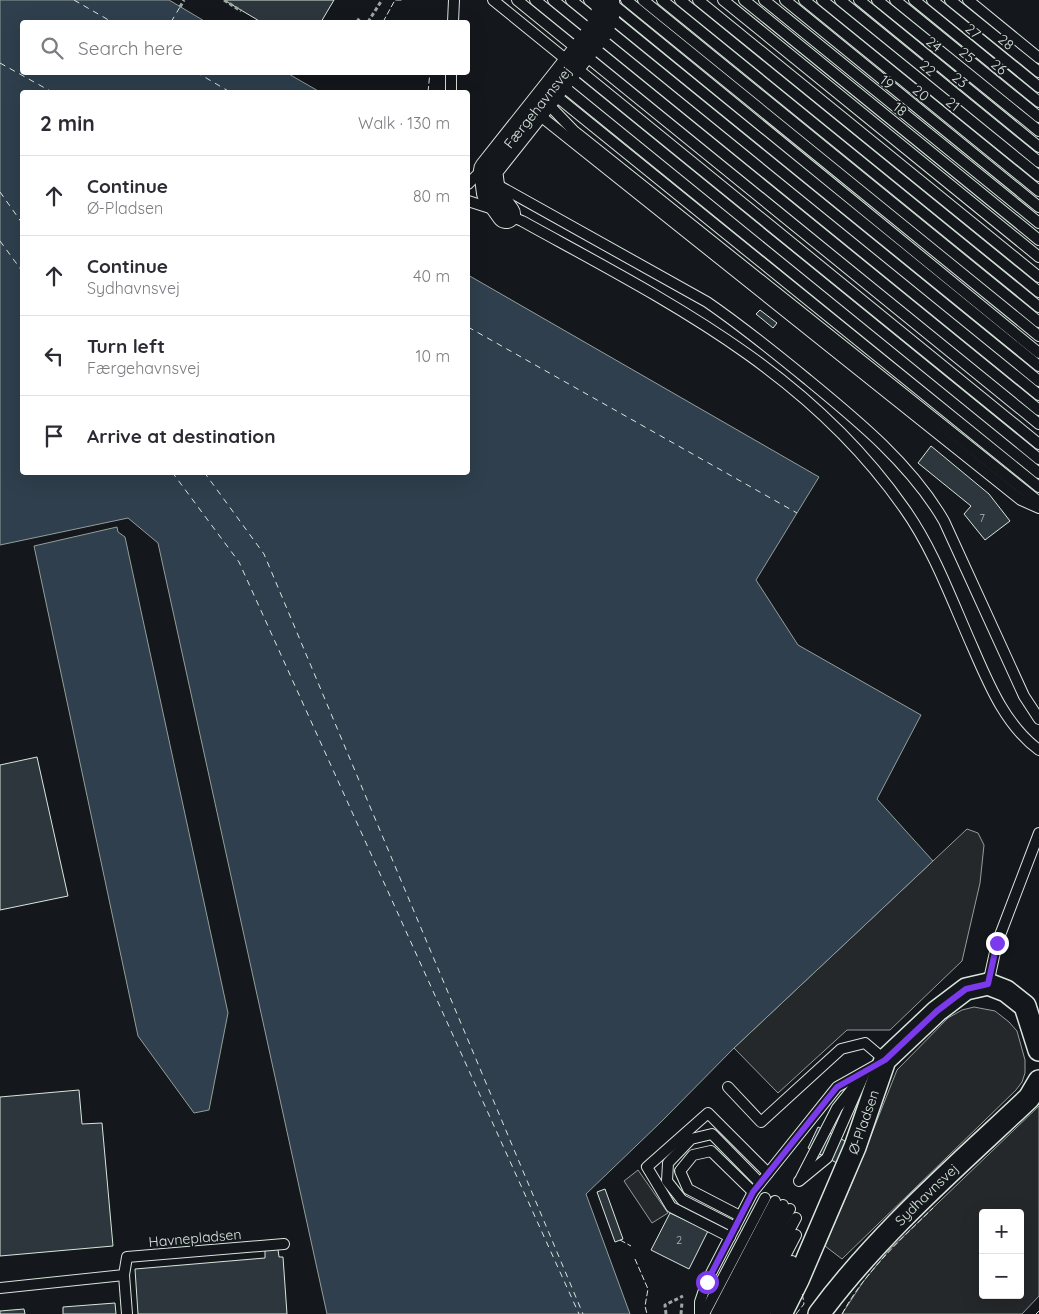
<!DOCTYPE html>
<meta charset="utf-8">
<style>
:root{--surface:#fff;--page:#f2f2f3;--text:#2b2b33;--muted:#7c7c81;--line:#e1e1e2}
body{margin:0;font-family:Quicksand,sans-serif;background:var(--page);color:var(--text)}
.controls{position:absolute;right:15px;bottom:15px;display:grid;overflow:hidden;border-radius:5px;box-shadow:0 5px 20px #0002}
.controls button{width:45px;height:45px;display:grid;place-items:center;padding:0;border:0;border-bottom:1px solid var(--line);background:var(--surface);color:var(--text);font:25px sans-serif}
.stop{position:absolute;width:15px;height:15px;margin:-11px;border:4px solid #7c3aed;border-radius:50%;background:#fff}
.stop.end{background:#7c3aed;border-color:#fff;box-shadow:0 1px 5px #0008}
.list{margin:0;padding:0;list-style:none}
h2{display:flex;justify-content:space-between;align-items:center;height:65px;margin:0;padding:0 20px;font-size:21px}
h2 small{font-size:16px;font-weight:400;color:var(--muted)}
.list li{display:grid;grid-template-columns:32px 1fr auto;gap:15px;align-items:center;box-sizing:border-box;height:80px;padding:0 20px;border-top:1px solid var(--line)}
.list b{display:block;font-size:19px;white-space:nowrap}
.list p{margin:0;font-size:16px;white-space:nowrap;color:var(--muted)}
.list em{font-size:16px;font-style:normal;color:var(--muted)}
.icon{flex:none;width:28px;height:28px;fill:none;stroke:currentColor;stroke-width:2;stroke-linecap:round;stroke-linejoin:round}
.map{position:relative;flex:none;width:1039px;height:1314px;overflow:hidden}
.search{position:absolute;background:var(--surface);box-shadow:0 5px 20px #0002;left:20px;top:20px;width:450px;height:55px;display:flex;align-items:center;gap:12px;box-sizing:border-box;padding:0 18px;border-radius:5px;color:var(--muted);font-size:19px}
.panel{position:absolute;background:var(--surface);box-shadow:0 5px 20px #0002;left:20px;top:90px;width:450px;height:385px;border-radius:5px}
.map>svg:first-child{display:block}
.parking{fill:#24282b;stroke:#939e99;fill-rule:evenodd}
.water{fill:#2f3f4d;stroke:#939e99}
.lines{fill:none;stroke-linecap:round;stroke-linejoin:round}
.ferry{stroke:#d8e6dc;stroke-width:1;stroke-dasharray:6 5;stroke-linecap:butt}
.building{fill:#2c363c;stroke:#d8e6dc}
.lane-casing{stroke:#d8e6dc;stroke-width:12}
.street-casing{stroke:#d8e6dc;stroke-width:24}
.secondary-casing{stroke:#d8e6dc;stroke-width:30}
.path{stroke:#9da8a2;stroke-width:3;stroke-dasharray:4 2.5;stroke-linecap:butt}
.lane{stroke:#14181c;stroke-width:10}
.street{stroke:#14181c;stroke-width:21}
.secondary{stroke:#14181c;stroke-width:28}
.fence{stroke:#d8e6dc;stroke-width:1;stroke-dasharray:6 2.5;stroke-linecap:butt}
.route{stroke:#7c3aed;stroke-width:6}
.labels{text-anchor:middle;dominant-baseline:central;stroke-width:4;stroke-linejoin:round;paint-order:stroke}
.number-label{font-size:11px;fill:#adbab4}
.street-label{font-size:14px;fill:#d8e6dc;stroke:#14181c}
</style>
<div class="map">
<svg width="1039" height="1314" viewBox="0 0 1039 1314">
<rect width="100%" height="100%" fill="#14181c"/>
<g class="parking">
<path d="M967,829L978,833L984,845L980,883L962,961L890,1030H847L778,1093L734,1048Z"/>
<path d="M974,1007L995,1011L1009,1022L1017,1031L1025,1060V1073L1022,1082L1016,1090L842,1259L825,1246L853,1181L897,1070L948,1018L962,1010Z"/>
<path d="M1039,1106V1296L1022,1314H842L863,1282L889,1250ZM983,1213H1020V1295H983Z"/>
<path d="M638,1170L668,1213L652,1223L624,1181Z"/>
</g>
<g class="water">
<path d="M0,0H169L206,22H22V72L287,73L320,92H22V472H468V275L819,477L756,580L798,645L921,715L877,799L933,861L734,1048L662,1121L586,1194L630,1314H327L158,543L128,518L0,545Z"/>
<path d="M117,527L118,532L125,537L228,1013L209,1110L194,1113L138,1036L34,546Z"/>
</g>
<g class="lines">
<g class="ferry">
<path d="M74,0L112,22"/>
<path d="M171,22L180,7"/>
<path d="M0,63L52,92"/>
<path d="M196,72L230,92"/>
<path d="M0,192L22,223"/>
<path d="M0,241L22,271"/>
<path d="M468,327L797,513"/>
<path d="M172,472L239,562L579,1314"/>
<path d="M204,472L264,554L583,1314"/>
</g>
</g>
<g class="building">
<path d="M224,0H334L321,22H261Z"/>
<path d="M760,310L777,323L773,328L756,314Z"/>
<path d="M931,446L989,494L1010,521L985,540L964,514L971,506L918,463Z"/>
<path d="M37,757L68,896L0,910V765Z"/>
<path d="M79,1090L82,1124L102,1123L113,1246L0,1256V1097Z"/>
<path d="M818,1127L847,1142L837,1163L808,1148Z"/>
<path d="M605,1189L623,1239L615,1242L597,1192Z"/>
<path d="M670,1213L708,1231L689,1269L651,1250Z"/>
<path d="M278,1249L279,1257H283L287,1314H138L135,1269L265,1258V1250Z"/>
<path d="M115,1303L116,1314H63V1307Z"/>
<path d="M24,1309L25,1314H0V1311Z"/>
</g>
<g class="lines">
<defs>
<g id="lane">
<path d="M493,0L1039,444"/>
<path d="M517,0L1039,424"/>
<path d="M535,0L1039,410"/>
<path d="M553,0L1039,395"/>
<path d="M571,0L1039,381"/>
<path d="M589,0L1039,366"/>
<path d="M626,0L1039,336"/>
<path d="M643,0L1039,322"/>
<path d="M662,0L1039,307"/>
<path d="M680,0L1039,292"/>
<path d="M698,0L1039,277"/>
<path d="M723,0L1039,257"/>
<path d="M744,0L1039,240"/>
<path d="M764,0L1039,223"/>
<path d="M785,0L1039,207"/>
<path d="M804,0L1039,191"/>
<path d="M822,0L1039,176"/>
<path d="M840,0L1039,162"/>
<path d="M859,0L1039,147"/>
<path d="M877,0L1039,131"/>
<path d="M895,0L1039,117"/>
<path d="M914,0L1039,102"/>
<path d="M932,0L1039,87"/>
<path d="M950,0L1039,72"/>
<path d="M968,0L1039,58"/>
<path d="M610,2L1039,353"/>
<path d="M453,22L454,0"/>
<path d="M572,79L1039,459"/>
<path d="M564,87L1039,473"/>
<path d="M451,92V72"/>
<path d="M556,96L1039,487"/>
<path d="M548,104L574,131L1039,502"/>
<path d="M538,114L1021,500L1039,508"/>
<path d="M494,183L707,302C742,326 774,352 807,379C857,420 911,464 944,521L1024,696L1039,719"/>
<path d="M468,184L485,167"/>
<path d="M468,201L493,209L522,221C665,300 808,370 904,508C934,550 952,601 973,648C989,685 1006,726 1039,750"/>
<path d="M988,984L997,943L1039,833"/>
<path d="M801,1178L837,1108L857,1083"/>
<path d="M799,1181L827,1158L865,1072"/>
<path d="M740,1216L688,1189L680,1171L693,1155L711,1151L753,1192"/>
<path d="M735,1227L682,1200L667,1181L668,1163L691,1139L712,1134L760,1183"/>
<path d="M730,1237L671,1207L647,1167L708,1113L768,1173"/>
<path d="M124,1275L127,1314"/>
<path d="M0,1288L124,1275L127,1257L284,1244"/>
<path d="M700,1314V1302L707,1281L753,1192L837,1087L885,1060L865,1043L841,1049L761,1122L728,1087"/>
<path d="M704,1314L765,1198"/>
<path d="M716,1314L775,1201"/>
<path d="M725,1314L783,1205"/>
<path d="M735,1314L790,1209"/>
<path d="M745,1314L796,1218"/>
<path d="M755,1314L796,1235"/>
<path d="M765,1314L792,1261"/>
</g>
<g id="street">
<path id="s1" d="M781,1314L798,1280L855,1147L885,1060L937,1011L966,989L988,984L1006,991L1025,1006L1039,1050"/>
<path id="s2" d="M819,1314C878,1234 957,1166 1029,1098L1039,1081"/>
</g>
<g id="secondary">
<path id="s3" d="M506,214L491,193L488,170L599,30L606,12L605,0"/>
</g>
</defs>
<use href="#lane" class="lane-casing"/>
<use href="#street" class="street-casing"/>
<use href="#secondary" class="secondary-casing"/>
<g class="path">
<path d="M224,0L241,11"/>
<path d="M180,7L184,0"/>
<path d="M357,22L360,17"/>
<path d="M368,22L382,0"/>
<path d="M666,1314L665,1305L683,1296"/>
<path d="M681,1314L682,1302"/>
</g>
<use href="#lane" class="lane"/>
<use href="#street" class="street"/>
<use href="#secondary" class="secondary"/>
<g class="fence">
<path d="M383,22L395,0H402"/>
<path d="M428,92L430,72"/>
<path d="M620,1240L631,1246"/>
<path d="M635,1259L648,1289L645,1306L647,1314"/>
<path d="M796,1314L804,1304L802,1292"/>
<path d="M842,1314C865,1272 899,1241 933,1208"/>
<path d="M1036,1314L1039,1311"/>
</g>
</g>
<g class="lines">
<path class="route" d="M707,1282L753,1192L837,1087L885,1060L937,1011L966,989L988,984L997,943"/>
</g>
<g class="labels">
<g class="number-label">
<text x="982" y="518">7</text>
<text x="679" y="1240">2</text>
</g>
<g class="street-label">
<text transform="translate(973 31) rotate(39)">27</text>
<text transform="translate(1006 42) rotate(39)">28</text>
<text transform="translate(934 44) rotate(39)">24</text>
<text transform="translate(967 55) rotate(39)">25</text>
<text transform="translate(999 67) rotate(39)">26</text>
<text transform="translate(928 68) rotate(39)">22</text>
<text transform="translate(960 80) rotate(39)">23</text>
<text transform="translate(887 82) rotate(39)">19</text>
<text transform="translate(921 93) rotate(39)">20</text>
<text transform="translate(953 104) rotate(39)">21</text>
<text stroke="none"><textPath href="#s3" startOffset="129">Færgehavnsvej</textPath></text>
<text transform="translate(900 109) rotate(39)">18</text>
<text stroke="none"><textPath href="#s1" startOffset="209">Ø-Pladsen</textPath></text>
<text stroke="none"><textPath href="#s2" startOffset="161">Sydhavnsvej</textPath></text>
<text transform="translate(195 1238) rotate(-5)">Havnepladsen</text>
</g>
</g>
</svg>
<div class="controls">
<button>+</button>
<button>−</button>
</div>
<div class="stop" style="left:707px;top:1282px"></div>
<div class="stop end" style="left:997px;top:943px"></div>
<div class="search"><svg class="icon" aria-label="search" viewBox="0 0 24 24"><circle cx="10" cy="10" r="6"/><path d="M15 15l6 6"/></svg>Search here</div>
<section class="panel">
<h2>2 min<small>Walk · 130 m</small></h2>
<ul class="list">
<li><svg class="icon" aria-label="ahead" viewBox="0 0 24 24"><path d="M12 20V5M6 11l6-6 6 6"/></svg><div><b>Continue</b><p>Ø-Pladsen</p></div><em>80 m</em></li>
<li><svg class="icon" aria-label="ahead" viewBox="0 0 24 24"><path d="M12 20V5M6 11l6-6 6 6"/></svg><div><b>Continue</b><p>Sydhavnsvej</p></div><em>40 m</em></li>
<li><svg class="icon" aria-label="left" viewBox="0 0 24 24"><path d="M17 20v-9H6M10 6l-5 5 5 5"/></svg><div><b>Turn left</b><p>Færgehavnsvej</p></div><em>10 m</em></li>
<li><svg class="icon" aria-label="arrive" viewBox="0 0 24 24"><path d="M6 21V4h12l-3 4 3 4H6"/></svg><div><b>Arrive at destination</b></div></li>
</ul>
</section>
</div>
